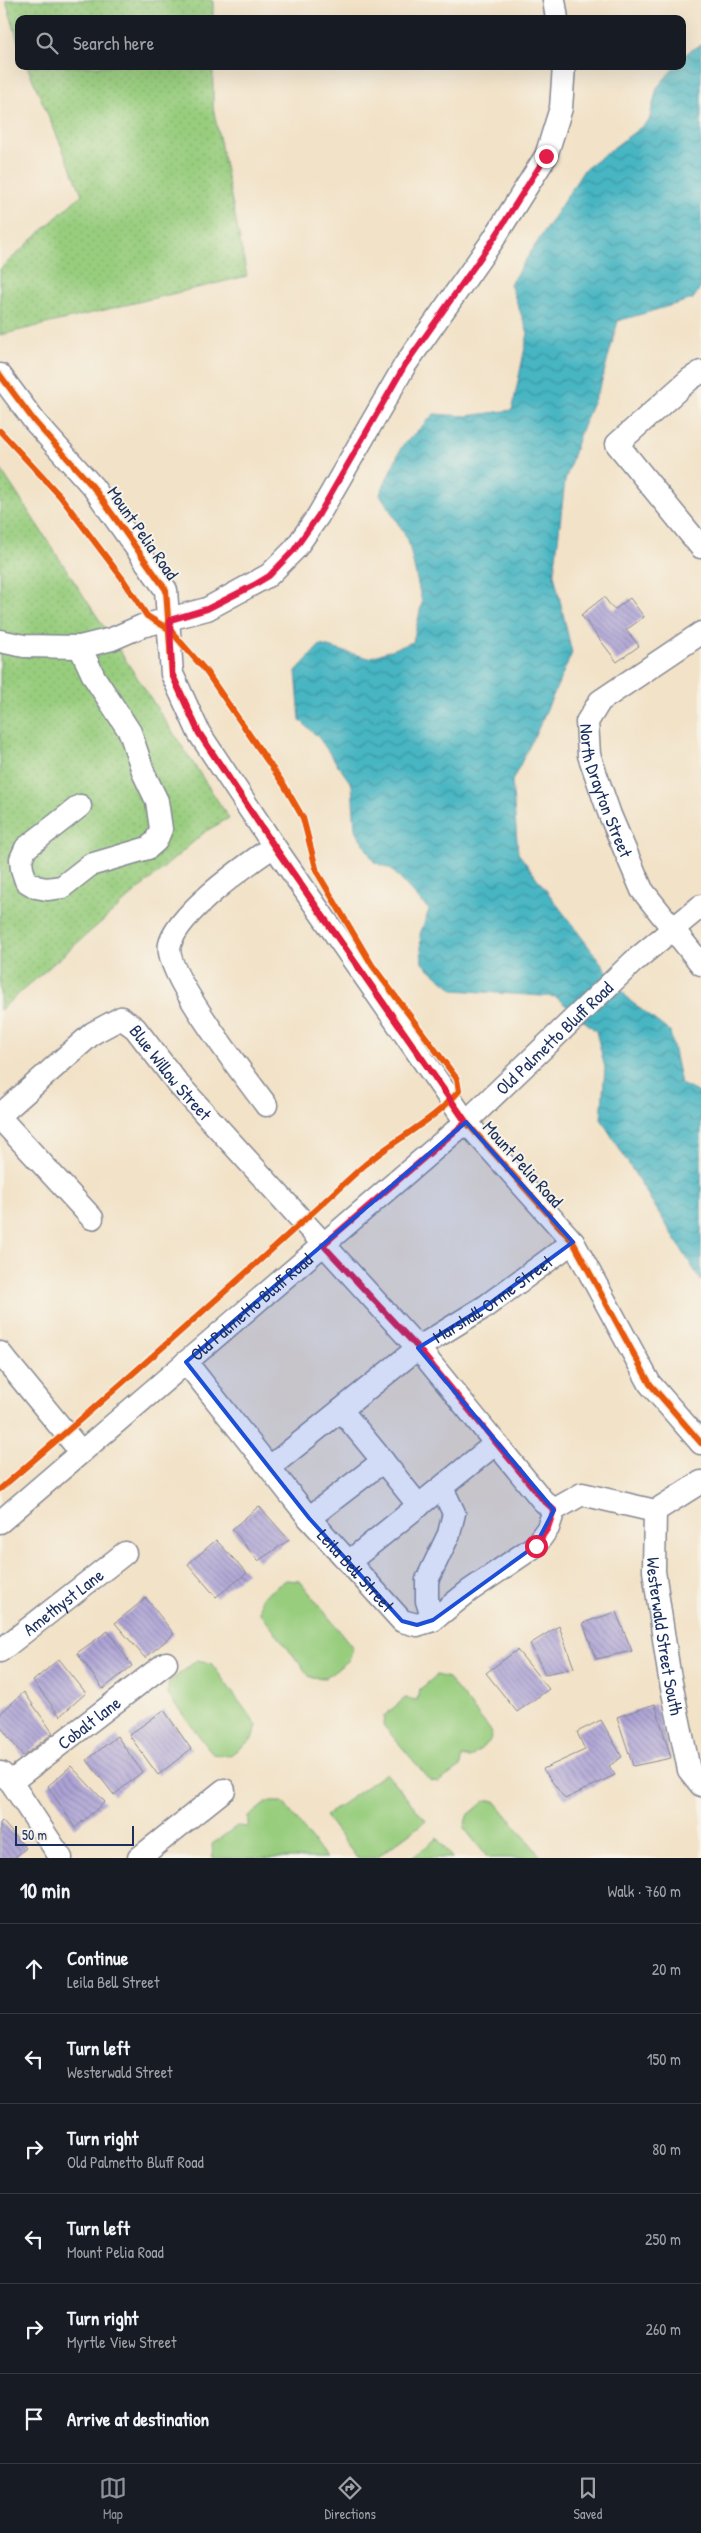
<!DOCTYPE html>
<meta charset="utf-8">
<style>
:root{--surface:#171b24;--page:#20242c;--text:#f1f3f6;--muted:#9ea1a6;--line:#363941;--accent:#8c9099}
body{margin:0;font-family:"Patrick Hand",sans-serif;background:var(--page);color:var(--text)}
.scale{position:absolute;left:15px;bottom:12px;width:119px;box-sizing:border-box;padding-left:5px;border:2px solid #1b2f5e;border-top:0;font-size:14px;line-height:18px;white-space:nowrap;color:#1b2f5e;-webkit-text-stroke:4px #f7f3e8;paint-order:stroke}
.stop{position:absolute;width:15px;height:15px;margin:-11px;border:4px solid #e11d48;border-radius:50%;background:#fff}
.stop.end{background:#e11d48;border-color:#fff;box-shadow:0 1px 5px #0008}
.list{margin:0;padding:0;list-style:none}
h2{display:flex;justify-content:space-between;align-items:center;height:65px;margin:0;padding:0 20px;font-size:21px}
h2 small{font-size:16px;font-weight:400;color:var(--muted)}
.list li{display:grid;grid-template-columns:32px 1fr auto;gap:15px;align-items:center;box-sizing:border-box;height:90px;padding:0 20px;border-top:1px solid var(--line)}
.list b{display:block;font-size:19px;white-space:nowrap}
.list p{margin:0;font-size:16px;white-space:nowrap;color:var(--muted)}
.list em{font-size:16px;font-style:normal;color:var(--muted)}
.icon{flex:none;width:28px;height:28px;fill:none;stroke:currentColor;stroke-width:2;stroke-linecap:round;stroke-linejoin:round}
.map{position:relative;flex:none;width:701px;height:1858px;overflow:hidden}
.search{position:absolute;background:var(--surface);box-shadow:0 5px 20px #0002;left:15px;right:15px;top:15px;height:55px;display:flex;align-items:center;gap:12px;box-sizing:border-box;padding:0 18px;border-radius:10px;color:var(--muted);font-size:19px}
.sheet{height:605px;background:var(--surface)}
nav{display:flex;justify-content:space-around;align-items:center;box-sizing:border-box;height:70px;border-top:1px solid var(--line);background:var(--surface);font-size:14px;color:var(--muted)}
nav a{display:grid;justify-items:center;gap:2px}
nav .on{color:var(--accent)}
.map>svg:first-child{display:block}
.grass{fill:url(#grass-dots);stroke:#5a7e6e}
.garden{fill:#98cd7e;stroke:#5a7e6e}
.water{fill:url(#water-waves);stroke:#317290}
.building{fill:url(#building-back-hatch)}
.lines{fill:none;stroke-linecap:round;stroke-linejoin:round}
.minor-casing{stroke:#868892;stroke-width:25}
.minor{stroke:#fff;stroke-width:22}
.cycleway-casing{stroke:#f7f3e8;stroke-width:9}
.cycleway{stroke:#e8590c;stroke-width:6}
.route{stroke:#e11d48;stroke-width:6}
.marked{fill:#1d4ed8;fill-opacity:0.2;stroke:#1d4ed8;stroke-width:4;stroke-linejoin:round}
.labels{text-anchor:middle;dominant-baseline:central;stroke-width:4;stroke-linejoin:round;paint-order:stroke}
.street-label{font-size:18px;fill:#1b2f5e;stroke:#f7f3e8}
</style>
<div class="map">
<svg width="701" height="1858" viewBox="0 0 701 1858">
<defs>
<pattern id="grass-dots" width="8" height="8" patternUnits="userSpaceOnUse" patternTransform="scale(1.25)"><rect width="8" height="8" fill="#98cd7e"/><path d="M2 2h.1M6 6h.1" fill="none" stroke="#82b06f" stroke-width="1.8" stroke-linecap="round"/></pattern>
<pattern id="water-waves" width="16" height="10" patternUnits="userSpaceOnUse" patternTransform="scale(1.25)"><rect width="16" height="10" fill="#47b5c2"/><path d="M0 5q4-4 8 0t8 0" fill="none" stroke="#3a94a1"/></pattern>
<pattern id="building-back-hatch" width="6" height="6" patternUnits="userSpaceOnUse" patternTransform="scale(1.25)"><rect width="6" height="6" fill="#ada3d5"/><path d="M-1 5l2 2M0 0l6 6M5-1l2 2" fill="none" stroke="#8c85b0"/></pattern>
</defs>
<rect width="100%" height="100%" fill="#f7f3e8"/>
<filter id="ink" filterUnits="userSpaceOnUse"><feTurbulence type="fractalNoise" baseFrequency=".02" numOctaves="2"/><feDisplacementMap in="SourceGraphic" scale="10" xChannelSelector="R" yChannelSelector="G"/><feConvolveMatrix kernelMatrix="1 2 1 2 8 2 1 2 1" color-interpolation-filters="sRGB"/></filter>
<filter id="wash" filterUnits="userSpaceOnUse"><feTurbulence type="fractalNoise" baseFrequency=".0096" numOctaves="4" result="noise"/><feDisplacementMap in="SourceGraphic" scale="20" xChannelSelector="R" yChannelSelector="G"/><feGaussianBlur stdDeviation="1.12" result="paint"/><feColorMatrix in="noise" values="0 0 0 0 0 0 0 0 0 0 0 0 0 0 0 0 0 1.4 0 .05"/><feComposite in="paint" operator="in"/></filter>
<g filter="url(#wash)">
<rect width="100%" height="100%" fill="#f2e2c7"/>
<g class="grass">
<path d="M6,0H213V19H19V45Z"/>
<path d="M27,66H213V107L247,276L0,335V269L82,194Z"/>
<path d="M0,468L229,818L206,831L0,1010Z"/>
</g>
<g class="garden">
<path d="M286,1580L300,1581L353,1648L349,1660L326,1678L310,1677L260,1613L261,1598Z"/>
<path d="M197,1660L211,1663L257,1726L252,1739L229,1756L213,1754L168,1695V1683Z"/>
<path d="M437,1675L448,1678L492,1732L490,1741L470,1758L462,1757L461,1767L438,1782L430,1780L383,1725L384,1716L405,1698L417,1700L419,1690Z"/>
<path d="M386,1773L426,1821L376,1858H357L325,1816Z"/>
<path d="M486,1800L495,1801L542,1858H488L464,1828L467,1816Z"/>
<path d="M267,1802H283L326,1858H213L212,1844L237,1826L248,1827V1817Z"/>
<path d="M437,1838L452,1858H412Z"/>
</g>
<path class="water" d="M701,45V287L693,299L618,321L601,384L580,433L565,481L554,574L572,653L538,729L512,781L518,853L629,1000L670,1032L681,1084L701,1094V1281L601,1119L605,1068L596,1031L556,997L454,990L422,963L420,934L429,910L391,869L374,862L355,829L352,785L319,738L300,720L296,671L320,645L369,658L413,642L422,602L408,540L380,494L402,446L434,414L467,416L512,410L528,333L510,284L584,170L649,121L657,88L675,66H682C682,53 690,51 701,45Z"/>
<g id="blocks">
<g class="building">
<path d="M604,597L614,610L630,598L644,617L626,630L639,646L617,662L581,615Z"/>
<path d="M259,1506L289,1540L258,1561L232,1529Z"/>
<path d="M216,1540L247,1573L216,1597L188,1564Z"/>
<path d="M146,1598L174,1634L145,1658L115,1623Z"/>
<path d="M616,1612L632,1651L596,1659L583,1623Z"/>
<path d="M559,1626L574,1668L545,1674L530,1644Z"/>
<path d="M108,1631L132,1666L103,1689L77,1653Z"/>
<path d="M517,1650L549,1689L517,1712L486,1673Z"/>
<path d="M59,1659L86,1693L60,1716L33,1681Z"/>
<path d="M24,1692L53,1733L23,1756L0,1726V1714Z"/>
<path d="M655,1704L671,1758L633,1766L617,1717Z"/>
<path d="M164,1710L191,1749L158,1775L129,1735Z"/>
<path d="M601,1720L622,1757L609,1766L615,1775L565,1799L543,1769L585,1750L577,1732Z"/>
<path d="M117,1736L142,1772L114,1795L87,1760Z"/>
<path d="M71,1766L105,1802L75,1828L48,1786Z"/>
<path d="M2,1821L26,1848L14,1858H0V1823Z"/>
</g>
</g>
</g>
<g filter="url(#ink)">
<use href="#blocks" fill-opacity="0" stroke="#868892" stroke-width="1"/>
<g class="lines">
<defs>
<g id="minor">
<path d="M554,0L557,19"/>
<path d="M701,372L690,379L617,444L701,547"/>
<path d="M0,375L35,422L93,487L166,590L172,674L199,733L274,846L466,1122L573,1242L650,1384L701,1443"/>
<path id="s1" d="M701,633L600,701L587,722L589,755L610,815L642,890L701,964"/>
<path d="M0,641L24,646L80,647L112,639L142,626L207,609L269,575L295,549L318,516L405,365L493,240L546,156L561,108L564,66"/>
<path d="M80,647L94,677L130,732L144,774L157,801L161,829L156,841L148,848L90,865L62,887L47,889L36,887L26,881L22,869L21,859L26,848L80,806"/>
<path d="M266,1105C247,1079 162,971 170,944C179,912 246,865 274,846"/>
<path id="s2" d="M0,1115L93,1033L121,1018L135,1028L179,1085L418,1348L543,1501L554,1510L582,1494L655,1511L701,1482"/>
<path d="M0,1118L92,1218"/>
<path d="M0,1353L81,1452"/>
<path id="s3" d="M186,1362L309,1518L402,1621L417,1625L433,1620L469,1591L535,1546L548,1528L554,1510"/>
<path d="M341,1410L383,1461"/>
<path id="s4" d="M270,1467L418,1348L486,1306L573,1242"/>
<path id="s5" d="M655,1511L654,1571L669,1673L689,1770L701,1785"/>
<path d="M309,1518L383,1461L419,1506"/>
<path id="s6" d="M0,1522L466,1122L633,962L701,906"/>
<path d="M350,1561L495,1444"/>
<path d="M433,1620L427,1601V1580L449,1534L454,1513L442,1488"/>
<path id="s7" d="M0,1651L125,1553"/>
<path d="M1,1773L11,1782L61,1858"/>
<path id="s8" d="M11,1782L166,1663"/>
<path d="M139,1858L224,1790"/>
</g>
</defs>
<use href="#minor" class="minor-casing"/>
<use href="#minor" class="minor"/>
<defs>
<g id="cycleway">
<path d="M0,375L35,422L93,487L166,590L172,674L199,733L274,846L466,1122L573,1242L650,1384L701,1443"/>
<path d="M0,431L60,496L122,578L147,616L170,630L205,670L284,785L303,818L317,872L372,965L457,1079L459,1091C431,1124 390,1141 359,1170C241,1278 122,1385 0,1489"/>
</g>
</defs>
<use href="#cycleway" class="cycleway-casing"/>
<use href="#cycleway" class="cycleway"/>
</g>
</g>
<g class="lines" filter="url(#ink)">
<path class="route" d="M536,1546L548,1528L554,1510L543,1500L418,1348L323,1245L466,1122L274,846L199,733L172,674L170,620L207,609L254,585L269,576L294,550L318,516L405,365L493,240L546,156"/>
</g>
<path class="marked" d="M466,1122L573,1242L486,1306L418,1348L554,1510L535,1546L433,1620L417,1625L402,1621L309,1518L186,1362Z"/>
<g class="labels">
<g class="street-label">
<text transform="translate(143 533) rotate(55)">Mount Pelia Road</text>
<text stroke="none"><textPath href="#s1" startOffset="218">North Drayton Street</textPath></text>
<text stroke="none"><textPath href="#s6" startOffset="736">Old Palmetto Bluff Road</textPath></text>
<text stroke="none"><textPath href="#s2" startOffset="230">Blue Willow Street</textPath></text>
<text transform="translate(523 1164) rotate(48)">Mount Pelia Road</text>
<text stroke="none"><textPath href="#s4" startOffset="279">Marshall Orme Street</textPath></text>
<text stroke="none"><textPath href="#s6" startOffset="331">Old Palmetto Bluff Road</textPath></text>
<text stroke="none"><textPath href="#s3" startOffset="269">Leila Bell Street</textPath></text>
<text stroke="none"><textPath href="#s7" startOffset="80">Amethyst Lane</textPath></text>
<text stroke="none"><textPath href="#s5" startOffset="126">Westerwald Street South</textPath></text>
<text stroke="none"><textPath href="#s8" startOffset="98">Cobalt lane</textPath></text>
</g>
</g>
</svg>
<div class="scale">50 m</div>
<div class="stop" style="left:536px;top:1546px"></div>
<div class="stop end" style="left:546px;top:156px"></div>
<div class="search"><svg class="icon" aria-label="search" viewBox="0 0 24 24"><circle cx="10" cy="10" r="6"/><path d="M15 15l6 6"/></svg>Search here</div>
</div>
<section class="sheet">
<h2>10 min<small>Walk · 760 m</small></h2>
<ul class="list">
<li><svg class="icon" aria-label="ahead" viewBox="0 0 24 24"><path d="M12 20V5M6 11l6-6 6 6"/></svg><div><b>Continue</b><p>Leila Bell Street</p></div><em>20 m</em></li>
<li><svg class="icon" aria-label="left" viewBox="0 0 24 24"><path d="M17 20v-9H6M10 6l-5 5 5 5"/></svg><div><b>Turn left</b><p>Westerwald Street</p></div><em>150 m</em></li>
<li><svg class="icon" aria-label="right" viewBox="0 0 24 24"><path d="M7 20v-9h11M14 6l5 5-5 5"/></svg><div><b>Turn right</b><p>Old Palmetto Bluff Road</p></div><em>80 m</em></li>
<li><svg class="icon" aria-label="left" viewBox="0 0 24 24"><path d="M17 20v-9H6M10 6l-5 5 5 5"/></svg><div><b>Turn left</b><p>Mount Pelia Road</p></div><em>250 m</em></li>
<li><svg class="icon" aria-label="right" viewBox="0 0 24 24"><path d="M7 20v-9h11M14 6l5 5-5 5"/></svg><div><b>Turn right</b><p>Myrtle View Street</p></div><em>260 m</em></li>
<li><svg class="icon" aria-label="arrive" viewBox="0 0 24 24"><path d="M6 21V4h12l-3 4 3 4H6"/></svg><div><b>Arrive at destination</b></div></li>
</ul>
</section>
<nav>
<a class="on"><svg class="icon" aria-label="map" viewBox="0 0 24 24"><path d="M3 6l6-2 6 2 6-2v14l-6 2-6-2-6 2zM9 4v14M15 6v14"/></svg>Map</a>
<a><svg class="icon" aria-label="directions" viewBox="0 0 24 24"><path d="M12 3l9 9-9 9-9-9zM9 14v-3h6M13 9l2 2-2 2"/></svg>Directions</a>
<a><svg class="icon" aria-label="saved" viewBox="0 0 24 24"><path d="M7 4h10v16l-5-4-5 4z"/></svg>Saved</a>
</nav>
